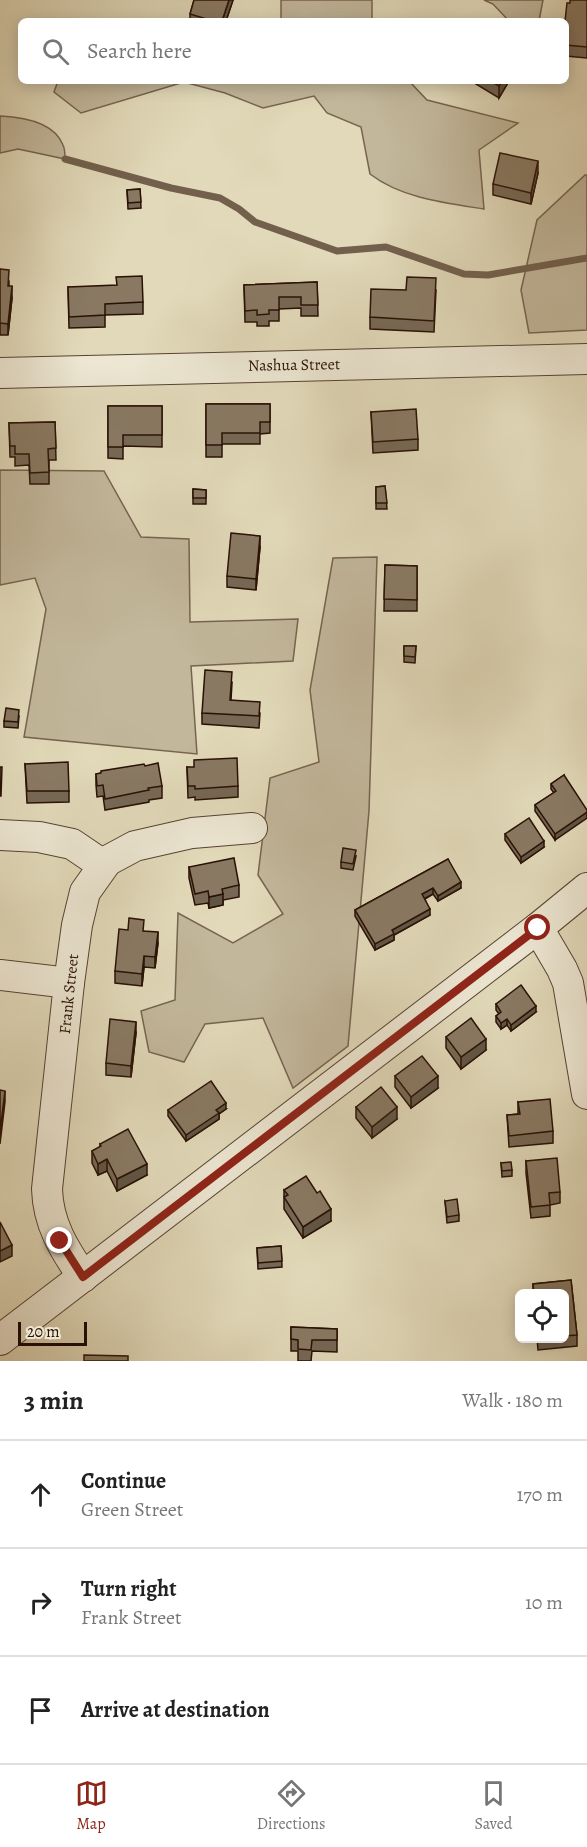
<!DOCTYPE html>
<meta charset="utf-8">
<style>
:root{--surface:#fff;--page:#f6f6f6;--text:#222;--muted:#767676;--line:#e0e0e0;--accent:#8f2418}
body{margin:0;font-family:Alegreya,serif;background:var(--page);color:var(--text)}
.controls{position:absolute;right:18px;bottom:18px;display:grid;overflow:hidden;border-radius:9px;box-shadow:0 3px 15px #0003}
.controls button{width:54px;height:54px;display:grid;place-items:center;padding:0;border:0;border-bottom:2px solid var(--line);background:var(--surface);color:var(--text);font:30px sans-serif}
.scale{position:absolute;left:18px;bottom:15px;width:69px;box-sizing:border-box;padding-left:6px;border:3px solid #291106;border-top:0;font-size:16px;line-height:21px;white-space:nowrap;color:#291106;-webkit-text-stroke:4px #ece6d2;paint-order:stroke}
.stop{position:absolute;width:18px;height:18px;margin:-14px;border:4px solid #8f2418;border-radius:50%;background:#fff}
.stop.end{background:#8f2418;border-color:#fff;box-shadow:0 2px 6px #0008}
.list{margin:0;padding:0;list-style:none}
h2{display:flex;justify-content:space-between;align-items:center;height:78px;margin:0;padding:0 24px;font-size:26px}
h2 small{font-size:20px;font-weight:400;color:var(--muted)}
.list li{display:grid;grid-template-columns:39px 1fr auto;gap:18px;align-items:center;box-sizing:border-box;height:108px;padding:0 24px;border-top:2px solid var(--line)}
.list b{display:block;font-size:22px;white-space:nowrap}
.list p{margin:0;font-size:20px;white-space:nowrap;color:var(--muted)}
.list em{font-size:20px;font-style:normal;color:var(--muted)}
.icon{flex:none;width:33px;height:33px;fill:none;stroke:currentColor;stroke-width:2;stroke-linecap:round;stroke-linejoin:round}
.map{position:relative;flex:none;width:587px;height:1361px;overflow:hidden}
.search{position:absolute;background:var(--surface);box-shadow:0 3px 15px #0003;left:18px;right:18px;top:18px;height:66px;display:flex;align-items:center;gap:15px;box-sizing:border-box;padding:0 21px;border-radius:9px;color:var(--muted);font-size:22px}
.sheet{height:402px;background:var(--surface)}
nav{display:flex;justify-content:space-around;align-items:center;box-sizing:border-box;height:84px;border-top:2px solid var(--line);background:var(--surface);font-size:16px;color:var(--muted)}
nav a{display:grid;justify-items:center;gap:3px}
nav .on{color:var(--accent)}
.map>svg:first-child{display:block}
.green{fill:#c2b79b;stroke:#766450;stroke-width:1.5}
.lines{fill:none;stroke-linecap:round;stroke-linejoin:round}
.stream{stroke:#72604d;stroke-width:7}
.minor-casing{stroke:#574333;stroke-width:32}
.minor{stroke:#ece6d2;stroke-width:30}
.wall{fill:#766855;stroke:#291106;stroke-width:1.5}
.shaded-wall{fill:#605545;stroke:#291106;stroke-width:1.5}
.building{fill:#897963;stroke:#291106;stroke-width:1.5}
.route{stroke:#8f2418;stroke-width:8}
.labels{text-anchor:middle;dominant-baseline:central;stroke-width:6;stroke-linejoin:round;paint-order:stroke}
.street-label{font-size:16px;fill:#291106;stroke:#ece6d2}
</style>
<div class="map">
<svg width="587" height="1361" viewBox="0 0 587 1361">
<rect width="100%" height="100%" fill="#e1d9b9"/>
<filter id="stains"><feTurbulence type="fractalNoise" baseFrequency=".00333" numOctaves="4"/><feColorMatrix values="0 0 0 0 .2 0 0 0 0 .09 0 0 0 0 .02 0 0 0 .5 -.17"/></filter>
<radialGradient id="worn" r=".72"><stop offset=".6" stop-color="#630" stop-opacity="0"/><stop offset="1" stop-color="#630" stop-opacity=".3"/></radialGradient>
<g class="green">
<rect x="281" y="0" width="91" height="21"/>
<path d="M484,0H543L539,21H509L493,4Z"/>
<path d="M58,81H409L427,100L518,123L479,150L484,209C445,203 401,198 370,174L361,127L327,113L314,96L263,108L225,93L184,82L81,113L54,92Z"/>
<path d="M0,116C21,117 54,122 63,145C65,149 65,155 65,159L18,149L0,153Z"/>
<path d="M585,175H587V330L529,333L521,290L537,220Z"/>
<path d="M0,470L104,471L141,537L189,539L190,622L298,619L293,661L191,666L197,754L24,737L46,609L35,578L0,585Z"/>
<path d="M377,557L369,811L348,1046L293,1088L263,1018L205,1024L184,1062L149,1052L141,1011L175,1000L178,913L233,943L283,914L258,875L270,778L319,762L310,690L333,558Z"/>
</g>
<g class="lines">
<path class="stream" d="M65,159L171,188L220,198L239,209L255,222L337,251L386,247L464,274L488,275L587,258"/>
<defs>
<g id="minor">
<path d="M0,373L587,359"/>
<path d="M0,835L39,837L72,844L103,865"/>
<path d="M538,928L562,969L568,983L587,1094"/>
<path d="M0,975L69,983"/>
<path d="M83,1277C64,1249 48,1224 47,1189L69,983L77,925L85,892L107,861L135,846L192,833L252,828"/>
<path d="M0,1340L538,928L587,888"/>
</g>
</defs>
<use href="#minor" class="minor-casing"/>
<use href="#minor" class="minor"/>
</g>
<g class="wall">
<path d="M194,0H233L226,21H190V14Z"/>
<path d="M587,0V58L566,56V21L570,3Z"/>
<path d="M471,81H509L499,98Z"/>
<path d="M538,173L531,204L493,195V184Z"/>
<path d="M140,189L141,208L128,209L127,190Z"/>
<path d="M0,269L9,281V286L12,298L8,335H0Z"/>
<path d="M317,282L318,316H301V308L279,309V321H269V326H257V322H245L244,285Z"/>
<path d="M68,287L143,302V314L105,315V327L69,328Z"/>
<path d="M406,290H436L434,332L370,329V317Z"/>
<path d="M206,404H270V433L260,434V444H222V457H206Z"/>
<path d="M108,406H162V447L123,446V459L108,458Z"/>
<path d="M371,412L418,439V450L373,453Z"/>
<path d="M55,422L56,460H49V484H30L29,465L15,466V457H10L9,423Z"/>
<path d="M385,486L387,509H376V487Z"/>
<path d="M193,489L206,490V504H193Z"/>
<path d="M260,547L256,590L227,587V576Z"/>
<path d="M385,565L417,566V611H384Z"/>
<path d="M404,646H416L415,663L404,662Z"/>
<path d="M232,683L231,700L260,713L259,728L202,724V713Z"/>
<path d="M19,716L18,728L4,727V721Z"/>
<path d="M25,764L69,791V802L27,803Z"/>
<path d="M145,766L162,786V798L149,800V802L105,810L103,796L97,797L96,785V774Z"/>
<path d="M187,767L238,786V797L195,800V797L188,798Z"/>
<path d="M564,775L555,840L535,811V805L554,793L551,789V784Z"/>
<path d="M505,834L544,847L521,863L505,840Z"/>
<path d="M356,856L353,870L341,868V862Z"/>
<path d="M448,859L461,888L438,901L433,894L425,899L430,915L394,935V940L375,950L355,916V910Z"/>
<path d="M189,867L239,885V897L223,900V905L209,908L208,903L195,905L189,878Z"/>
<path d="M144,931L158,943L155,968L144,967L142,986L115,983V971Z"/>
<path d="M496,1004L536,1012L511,1031L507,1025L501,1029L496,1022V1016L499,1014L496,1010Z"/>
<path d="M136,1033L131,1077L106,1075V1063Z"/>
<path d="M446,1037L486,1050L461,1069L446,1048Z"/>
<path d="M395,1076L438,1088L411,1108L395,1087Z"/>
<path d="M518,1102L553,1131V1143L509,1147L507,1115L518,1114Z"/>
<path d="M356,1107L397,1119L372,1138L356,1118Z"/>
<path d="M226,1109L219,1114V1119L186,1141L168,1116V1110Z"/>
<path d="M100,1144L147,1175L117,1191L107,1171L98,1175L92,1163V1151L100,1147Z"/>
<path d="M526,1161L560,1192V1203L550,1205V1216L531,1218L526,1173Z"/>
<path d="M501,1163L512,1170V1176L502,1177Z"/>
<path d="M284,1190L331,1221L303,1238L284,1209Z"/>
<path d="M445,1201L459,1215V1221L447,1223Z"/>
<path d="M281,1246L282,1267L258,1269L257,1248Z"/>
<path d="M571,1280L577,1335V1346L538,1350L537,1338H564V1293H533V1284Z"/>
<path d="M291,1327L337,1329V1352L312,1351L311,1361H298V1351H291Z"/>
</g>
<g class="shaded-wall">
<path d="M229,0H233L226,21H222Z"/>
<path d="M502,81H509L499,98V86Z"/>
<path d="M538,161V173L531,204V193Z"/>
<path d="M12,286V298L8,335V324Z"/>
<path d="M260,536V547L256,590V579Z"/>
<path d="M587,812V818L555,840V834Z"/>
<path d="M544,841V847L521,863V857Z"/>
<path d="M461,882V888L438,901V896Z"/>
<path d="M433,888V894L422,900V894Z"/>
<path d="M223,894V905L209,908V897Z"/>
<path d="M430,909V915L394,935V940L375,950V944L392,930Z"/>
<path d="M158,932V943L155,968V957Z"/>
<path d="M144,956V967L142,986V974Z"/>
<path d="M536,1006V1012L511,1031V1025Z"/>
<path d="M507,1019V1025L501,1029V1023Z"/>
<path d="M136,1022V1033L131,1077V1066Z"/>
<path d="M486,1039V1050L461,1069V1057Z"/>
<path d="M438,1076V1088L411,1108V1097Z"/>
<path d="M5,1091V1102L0,1144V1132Z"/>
<path d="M226,1103V1109L219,1114V1119L186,1141V1135L216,1110Z"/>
<path d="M397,1107V1119L372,1138V1127Z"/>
<path d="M107,1159V1171L98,1175V1164Z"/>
<path d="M147,1164V1175L117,1191V1179Z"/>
<path d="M331,1209V1221L303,1238V1227Z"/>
<path d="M12,1245V1256L0,1262V1251Z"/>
</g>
<g class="building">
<path d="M194,0H229L222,21H213L190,14Z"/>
<path d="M570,0H587V47L566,45V21H565L567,3H570Z"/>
<path d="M490,81H502L499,86Z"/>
<path d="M500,153L538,161L531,193L493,184Z"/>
<path d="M140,189L141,202L128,203L127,190Z"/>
<path d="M0,269L9,270L8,286H12L8,324L0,323Z"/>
<path d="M142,276L143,302L105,304V315L69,317L68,287L117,285L116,277Z"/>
<path d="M407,277L436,278L434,321L370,317L371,289L406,290Z"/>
<path d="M317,282L318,305H301V297H279V310H269V314L257,315V310L245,311L244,285Z"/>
<path d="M206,404H270V422H260V433H222V445H206Z"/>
<path d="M108,406H162V435H123V447H108Z"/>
<path d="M416,409L418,439L373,442L371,412Z"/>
<path d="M55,422L56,448L48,449L49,472L30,473L29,454H15V446H10L9,423Z"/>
<path d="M385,486L387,503H376V487Z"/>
<path d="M193,489L206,490V498H193Z"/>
<path d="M231,533L260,536L256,579L227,576Z"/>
<path d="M385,565L417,566V600L384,599Z"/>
<path d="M404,646H416L415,657L404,656Z"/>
<path d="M205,670L232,672L230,700L260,702L259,716L202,713Z"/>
<path d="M6,708L19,710L18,722L4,721Z"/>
<path d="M237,758L238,786L195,789V786H188L187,767H194V760Z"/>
<path d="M68,762L69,791H27L25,764Z"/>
<path d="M158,763L162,786L148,788L149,790L105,799L103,785L97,786L96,774L101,773V771L144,764L145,766Z"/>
<path d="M0,767H2L1,796H0Z"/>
<path d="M564,775L587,810V812L555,834L535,805L556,791L551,784Z"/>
<path d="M529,818L544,841L521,857L505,834Z"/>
<path d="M343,848L356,850L353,864L341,862Z"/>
<path d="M234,858L239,885L222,889L223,894L209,897L208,891L195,894L189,867Z"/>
<path d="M448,859L461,882L438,896L433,888L422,894L430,909L392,930L394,934L375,944L355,910Z"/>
<path d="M129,918L144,920L143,931L158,932L155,957L144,956L142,974L115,971L119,929L128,930Z"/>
<path d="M521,985L536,1006L511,1025L507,1019L501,1023L496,1016L501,1012L496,1004Z"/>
<path d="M471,1018L486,1039L461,1057L446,1037Z"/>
<path d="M110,1019L136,1022L131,1066L106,1063Z"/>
<path d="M422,1056L438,1076L411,1097L395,1076Z"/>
<path d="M211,1081L226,1103L216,1110L219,1113L186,1135L168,1110Z"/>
<path d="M381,1087L397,1107L372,1127L356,1107Z"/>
<path d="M0,1090L5,1091L0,1132Z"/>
<path d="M550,1099L553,1131L509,1136L507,1115L520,1114L518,1102Z"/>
<path d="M128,1129L147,1164L117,1179L107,1159L98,1164L92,1151L101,1146L100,1144Z"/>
<path d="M557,1158L560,1192L549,1193L550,1205L531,1207L526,1161Z"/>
<path d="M511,1162L512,1170L502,1171L501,1163Z"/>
<path d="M306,1176L317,1193L320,1191L331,1209L303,1227L284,1197L288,1195L284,1190Z"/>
<path d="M457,1199L459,1215L447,1217L445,1201Z"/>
<path d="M0,1222L12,1245L0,1251Z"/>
<path d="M281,1246L282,1261L258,1263L257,1248Z"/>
<path d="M571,1280L577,1335L564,1336V1293H534L533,1284Z"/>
<path d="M291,1327L337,1329V1340H312L311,1350L298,1349V1340L291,1339Z"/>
<path d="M84,1355L128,1356V1361H84Z"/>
</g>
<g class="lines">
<path class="route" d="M60,1241L83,1277L538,928"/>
</g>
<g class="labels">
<g class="street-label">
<text transform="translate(294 365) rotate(-1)">Nashua Street</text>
<text transform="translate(69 994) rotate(-84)">Frank Street</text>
</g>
</g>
<rect width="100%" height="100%" filter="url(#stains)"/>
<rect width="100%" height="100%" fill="url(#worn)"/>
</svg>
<div class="controls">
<button><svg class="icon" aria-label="locate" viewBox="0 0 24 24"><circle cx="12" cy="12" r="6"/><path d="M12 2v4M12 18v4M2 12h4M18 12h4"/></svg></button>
</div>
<div class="scale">20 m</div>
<div class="stop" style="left:538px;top:928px"></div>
<div class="stop end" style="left:60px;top:1241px"></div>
<div class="search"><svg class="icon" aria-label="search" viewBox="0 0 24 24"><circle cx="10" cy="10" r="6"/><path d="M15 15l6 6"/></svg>Search here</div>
</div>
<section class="sheet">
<h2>3 min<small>Walk · 180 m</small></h2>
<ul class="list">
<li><svg class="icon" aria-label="ahead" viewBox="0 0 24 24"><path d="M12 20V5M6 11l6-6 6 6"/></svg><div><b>Continue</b><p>Green Street</p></div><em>170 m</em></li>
<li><svg class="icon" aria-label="right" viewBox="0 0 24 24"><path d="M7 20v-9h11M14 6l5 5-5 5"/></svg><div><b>Turn right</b><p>Frank Street</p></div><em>10 m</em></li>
<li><svg class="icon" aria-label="arrive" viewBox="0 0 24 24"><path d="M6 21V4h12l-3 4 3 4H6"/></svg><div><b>Arrive at destination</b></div></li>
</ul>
</section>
<nav>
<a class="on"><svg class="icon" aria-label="map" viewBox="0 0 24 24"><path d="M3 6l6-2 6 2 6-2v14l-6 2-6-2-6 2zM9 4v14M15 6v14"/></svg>Map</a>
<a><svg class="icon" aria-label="directions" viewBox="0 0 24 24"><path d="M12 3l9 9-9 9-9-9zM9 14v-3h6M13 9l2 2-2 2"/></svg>Directions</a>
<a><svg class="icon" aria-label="saved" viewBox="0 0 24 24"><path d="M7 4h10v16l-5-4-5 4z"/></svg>Saved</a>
</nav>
